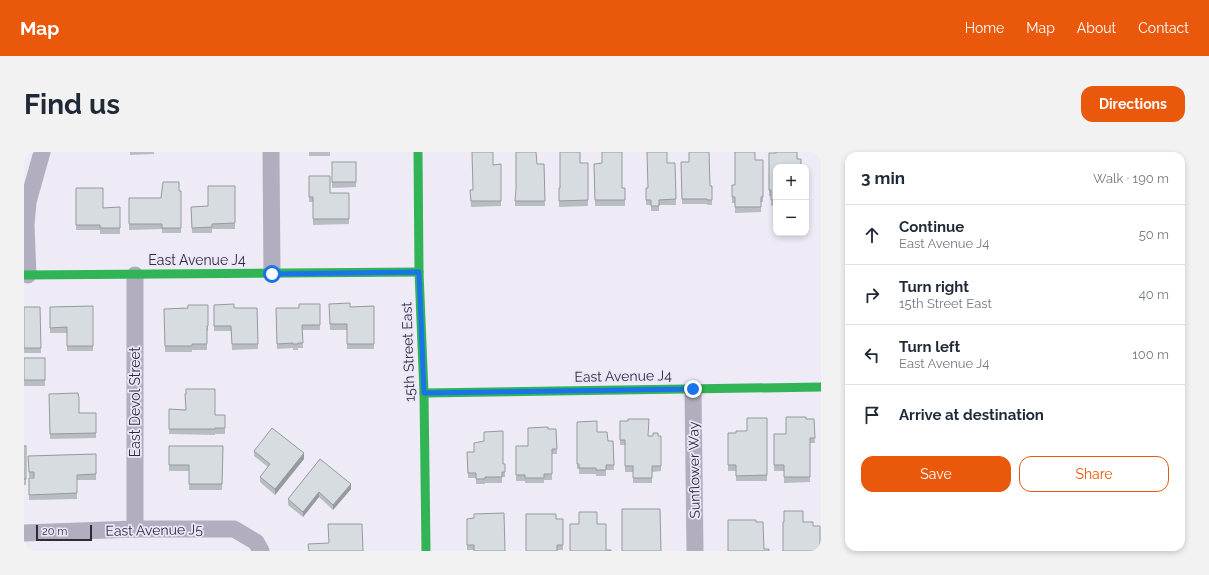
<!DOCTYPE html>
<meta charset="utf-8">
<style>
:root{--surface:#fff;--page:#f2f2f3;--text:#1f2937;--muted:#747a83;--line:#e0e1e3;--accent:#ea580c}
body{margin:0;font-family:Raleway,sans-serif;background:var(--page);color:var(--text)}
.controls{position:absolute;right:12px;top:12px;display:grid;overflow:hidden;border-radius:8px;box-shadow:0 2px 6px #0003}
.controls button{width:36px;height:36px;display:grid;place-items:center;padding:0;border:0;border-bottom:1px solid var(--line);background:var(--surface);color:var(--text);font:20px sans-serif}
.scale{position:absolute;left:12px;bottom:10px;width:56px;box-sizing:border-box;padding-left:4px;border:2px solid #2e2a36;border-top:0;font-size:11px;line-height:14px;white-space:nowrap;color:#2e2a36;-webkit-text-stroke:3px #ece6fa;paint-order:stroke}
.stop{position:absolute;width:12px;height:12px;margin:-9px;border:3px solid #1a73e8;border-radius:50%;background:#fff}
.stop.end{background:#1a73e8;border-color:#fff;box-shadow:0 1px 4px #0008}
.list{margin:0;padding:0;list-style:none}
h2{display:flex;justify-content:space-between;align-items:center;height:52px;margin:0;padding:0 16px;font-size:17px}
h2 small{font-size:13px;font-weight:400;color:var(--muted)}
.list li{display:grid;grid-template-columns:26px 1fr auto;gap:12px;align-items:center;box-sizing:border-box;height:60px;padding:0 16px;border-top:1px solid var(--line)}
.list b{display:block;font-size:15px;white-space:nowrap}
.list p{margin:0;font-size:13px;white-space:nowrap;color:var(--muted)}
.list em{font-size:13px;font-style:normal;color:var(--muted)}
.actions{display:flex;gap:8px;padding:12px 16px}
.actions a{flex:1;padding:9px 0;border:1px solid var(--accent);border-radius:12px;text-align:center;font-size:14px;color:var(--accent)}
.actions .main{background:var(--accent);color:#fff}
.icon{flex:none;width:22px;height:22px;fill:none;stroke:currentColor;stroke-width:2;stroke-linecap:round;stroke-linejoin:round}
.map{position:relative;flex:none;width:797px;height:399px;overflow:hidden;border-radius:12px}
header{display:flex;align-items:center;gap:24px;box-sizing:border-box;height:56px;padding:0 20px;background:var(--accent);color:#fff}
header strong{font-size:19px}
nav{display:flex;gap:22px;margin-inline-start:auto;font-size:14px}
.intro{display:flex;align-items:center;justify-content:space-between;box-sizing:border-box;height:96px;padding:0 24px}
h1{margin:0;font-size:28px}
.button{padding:10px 18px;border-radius:12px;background:var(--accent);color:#fff;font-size:14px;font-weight:700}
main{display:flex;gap:24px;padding:0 24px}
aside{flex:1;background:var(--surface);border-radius:12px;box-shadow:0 2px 6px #0003}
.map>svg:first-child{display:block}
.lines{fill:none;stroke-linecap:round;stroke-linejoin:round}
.street{stroke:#b3aebf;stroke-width:17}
.fast{stroke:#30b455;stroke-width:9}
.wall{fill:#b8bdc1}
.shaded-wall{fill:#969a9d}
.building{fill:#d6dce0;stroke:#969a9d}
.route{stroke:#1a73e8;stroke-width:5}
.labels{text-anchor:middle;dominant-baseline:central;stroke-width:3.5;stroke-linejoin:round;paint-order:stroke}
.street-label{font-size:14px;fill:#2e2a36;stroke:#ece6fa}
</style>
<header>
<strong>Map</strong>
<nav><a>Home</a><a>Map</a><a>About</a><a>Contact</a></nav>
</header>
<div class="intro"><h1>Find us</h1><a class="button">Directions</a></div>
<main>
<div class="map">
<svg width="797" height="399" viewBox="0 0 797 399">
<rect width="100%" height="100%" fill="#eeeaf6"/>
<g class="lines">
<g class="street">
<path d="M247,0L248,122"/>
<path d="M4,123L2,73L4,50L18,0"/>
<path d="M669,237L671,399"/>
<path d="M111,377V123"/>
<path d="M0,381L111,377H210L232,390L237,399"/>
</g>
<g class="fast">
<path d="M394,0L395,120L400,241L402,399"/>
<path d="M0,123L395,120"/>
<path d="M400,241L797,235"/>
</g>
</g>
<g class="wall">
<path d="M106,0H130V2L106,3Z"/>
<rect x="285" y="0" width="21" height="4"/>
<path d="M745,1L752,15V53L747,54V44H745Z"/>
<path d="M731,8H739V50H737V60L711,61V51H708V33H711Z"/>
<path d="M308,10H332V35L308,36Z"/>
<path d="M657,10H665L686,34H688V53H683V52H658Z"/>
<path d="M556,11H564V54L535,55V36H536Z"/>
<path d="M578,11L598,36H601V54H571L570,12Z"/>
<path d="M643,11H651L652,53H635V59H627V53H622V36H623Z"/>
<path d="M477,12V54L447,55L446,38H449L469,13Z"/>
<path d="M513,12H520L521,54H491V49Z"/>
<path d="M285,24L306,41H325V72L289,73V50H285Z"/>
<path d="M211,34V77H188V81H168L167,55L184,54Z"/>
<path d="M52,36L79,56L96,55V82H76V78H52Z"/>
<path d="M155,39H157V81H138V77L105,78V46H137Z"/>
<path d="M296,152V178H278L279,196H274V198H269V196L253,197L252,156H275Z"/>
<path d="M305,152L326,155L350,154V197H323V178H306Z"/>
<path d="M184,153V179H183V198H168V200H141L140,157L164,156Z"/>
<path d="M190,153L210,156H233L234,197L208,198L207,179H190Z"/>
<path d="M69,154V199H43V181H26V155Z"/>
<path d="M0,155H16L17,201H0Z"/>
<rect x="0" y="206" width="21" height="28"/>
<path d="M25,242L55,261H72V286L26,287Z"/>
<path d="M161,242L191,263H201V282H191V283L145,282V257L162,258Z"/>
<path d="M743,266V329H712V319H704V281H712L723,279Z"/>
<path d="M782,267H790L791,291H786V330L760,331V319H750V282H762Z"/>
<path d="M596,269L624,284H637V319L628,320V331H609V320H601V293H596Z"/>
<path d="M553,270L573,280L584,289H589L590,318H582V324H572V322H555V317H553Z"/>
<path d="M524,277H532L533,302H528V328H520V331H501V329H492V294H504Z"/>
<path d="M460,289L479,312H481V325H478V331H461V332H452V326H444L443,300H450Z"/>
<rect x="0" y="294" width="2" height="39"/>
<path d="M145,294H199L198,338H165V319H145Z"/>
<path d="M230,299L280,307L251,343L236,330V325L244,315L230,304Z"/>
<path d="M72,302V328H53V347L5,348V326H10L5,325L4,304Z"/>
<path d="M296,307L327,337L309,358L295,345L279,365L264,353V347Z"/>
<path d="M450,366V398H443V367Z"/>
<path d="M532,367H539V398H533Z"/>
</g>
<g class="shaded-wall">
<path d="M280,301V307L251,343V337Z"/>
<path d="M327,332V337L309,358V353Z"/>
<path d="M295,340V345L279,365V360Z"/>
</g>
<g class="building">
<path d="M448,0H469V13L477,12V49H447L446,38H449Z"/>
<path d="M492,0H512L513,12H520L521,49H491L492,37Z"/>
<path d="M536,0H556V11H564V48L535,49V36H536Z"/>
<path d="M578,0H598V36H601V48H571L570,12L578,11Z"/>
<path d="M623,0H643V11H651L652,47L635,48V54H627V48H622V36H624Z"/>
<path d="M665,0H685L686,34H688V48H683V47H658L657,10H665Z"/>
<path d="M711,0H731V8H739V45H737V55H711V45H708V33H711Z"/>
<path d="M752,0H773V7H777V15H752V48H747V38H745V1H752Z"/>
<rect x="308" y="10" width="24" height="20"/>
<path d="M285,24H306V41H325V67H289V45H285Z"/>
<path d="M139,30H155V39H157V76H138V72H105V46H137Z"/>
<path d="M184,34H211V71L188,72V75L168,76L167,55L184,54Z"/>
<path d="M52,36H79V56L96,55V76H76V73H52Z"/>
<path d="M326,151V155L350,154V192H323V172H306L305,152Z"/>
<path d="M210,152V156H233L234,192H208L207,174H190V153Z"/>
<path d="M275,152H296V173H278L279,191H274V192H269V191L253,192L252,156H275Z"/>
<path d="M164,153H184V174H183V192H168V194H141L140,157L164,156Z"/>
<path d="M69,154V194H43V175L26,176V155Z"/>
<path d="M0,155H16L17,196H0Z"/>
<rect x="0" y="206" width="21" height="22"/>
<path d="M162,237H191V263H201V276H191V277H145V257L162,258L161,242H162Z"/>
<path d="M54,241L55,246V261H72V281L26,282L25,242Z"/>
<path d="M762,265H782V267H790L791,286H786V325H760V313H750V282H762Z"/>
<path d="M723,266H743V323L712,324V313H704V281H712V279H723Z"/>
<path d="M604,267H625L624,284H629V281H634V284H637V314H628V326H609V314H601V288H596V269H604Z"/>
<path d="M573,269V280H583L584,289H589L590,313H582V318H572V316H555V312H553V270Z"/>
<path d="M524,275V277H532L533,297H528V322H520V326H501V323H492V294H504V276Z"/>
<path d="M248,276L280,301L251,337L236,325L246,312L230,299Z"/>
<path d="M479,279V312H481V320H478V325H461V327H452V321H444L443,300H450V291L460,289V280Z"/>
<rect x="0" y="294" width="2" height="33"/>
<path d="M145,294H199L198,332H165V313H145Z"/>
<path d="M72,302V322L53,323V341L5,343V326H10V320H5L4,304Z"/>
<path d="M296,307L327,332L309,353L295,340L279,360L264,347Z"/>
<path d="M598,357H636L637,399H598Z"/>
<path d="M760,359H779V370H789V374H796V399H759V370H760Z"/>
<path d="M555,360H573V372H582V398H587V399H546V372H555Z"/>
<path d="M480,361L481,399H450V393H443V367L450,366V362Z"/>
<path d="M502,362H532V367H539V393H533V399H502Z"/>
<path d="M704,368H732V370H739L740,397H745V399H704Z"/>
<path d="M304,372H338L339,399H285L284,392L305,391Z"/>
</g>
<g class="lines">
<path class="route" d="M248,122L395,120L400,241L669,237"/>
</g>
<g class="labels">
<g class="street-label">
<text x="173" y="108">East Avenue J4</text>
<text transform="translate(384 200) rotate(-92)">15th Street East</text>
<text transform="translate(599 224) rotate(-1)">East Avenue J4</text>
<text transform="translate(111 250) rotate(-90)">East Devol Street</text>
<text transform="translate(670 318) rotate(-91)">Sunflower Way</text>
<text transform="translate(130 378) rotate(-1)">East Avenue J5</text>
</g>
</g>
</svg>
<div class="controls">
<button>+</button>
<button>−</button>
</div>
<div class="scale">20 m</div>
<div class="stop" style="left:248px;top:122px"></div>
<div class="stop end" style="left:669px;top:237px"></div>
</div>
<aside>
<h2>3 min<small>Walk · 190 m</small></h2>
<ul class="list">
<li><svg class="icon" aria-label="ahead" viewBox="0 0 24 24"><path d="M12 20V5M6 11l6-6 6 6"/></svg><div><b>Continue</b><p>East Avenue J4</p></div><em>50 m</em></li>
<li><svg class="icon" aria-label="right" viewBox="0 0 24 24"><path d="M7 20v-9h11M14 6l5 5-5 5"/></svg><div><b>Turn right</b><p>15th Street East</p></div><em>40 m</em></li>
<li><svg class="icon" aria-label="left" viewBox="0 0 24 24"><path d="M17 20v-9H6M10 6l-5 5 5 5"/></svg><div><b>Turn left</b><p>East Avenue J4</p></div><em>100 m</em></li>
<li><svg class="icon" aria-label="arrive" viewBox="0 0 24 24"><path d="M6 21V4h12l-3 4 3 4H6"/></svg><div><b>Arrive at destination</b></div></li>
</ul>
<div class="actions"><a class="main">Save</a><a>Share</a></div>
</aside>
</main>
